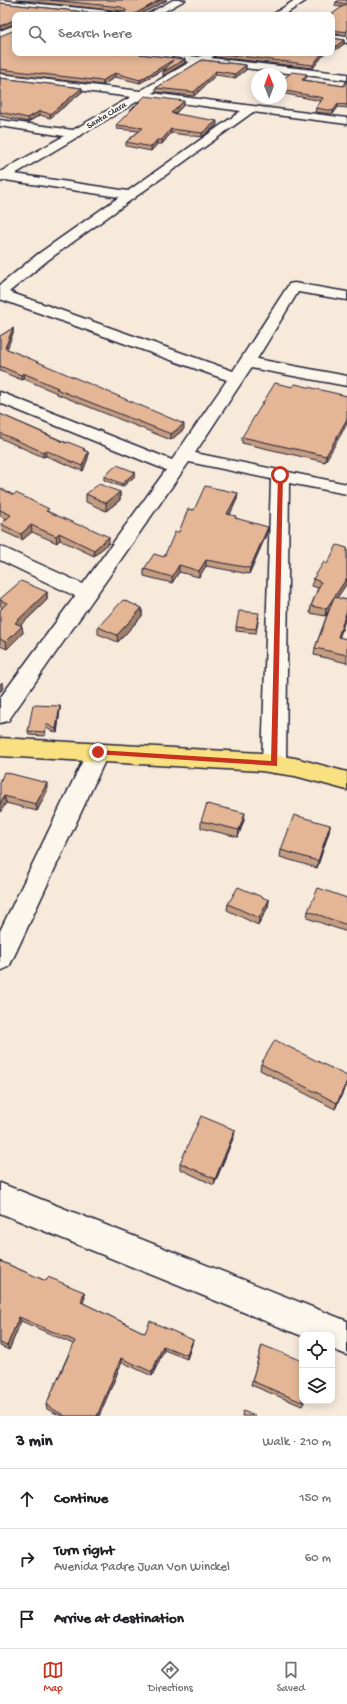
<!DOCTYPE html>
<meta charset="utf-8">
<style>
:root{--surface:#fff;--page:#f6f6f6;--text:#202124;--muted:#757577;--line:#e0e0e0;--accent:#c8321e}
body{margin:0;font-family:"Gochi Hand",sans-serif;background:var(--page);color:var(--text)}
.controls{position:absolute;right:12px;bottom:12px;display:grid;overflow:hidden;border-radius:8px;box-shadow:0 2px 10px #0003}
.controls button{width:36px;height:36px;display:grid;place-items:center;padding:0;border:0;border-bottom:1px solid var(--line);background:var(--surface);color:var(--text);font:20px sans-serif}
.compass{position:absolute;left:251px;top:68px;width:36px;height:36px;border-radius:50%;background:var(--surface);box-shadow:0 2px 10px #0003;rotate:359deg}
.stop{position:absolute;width:12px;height:12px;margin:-9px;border:3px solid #c8321e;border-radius:50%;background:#fff}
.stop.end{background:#c8321e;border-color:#fff;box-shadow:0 1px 4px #0008}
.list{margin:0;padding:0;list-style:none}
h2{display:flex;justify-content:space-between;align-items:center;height:52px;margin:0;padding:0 16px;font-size:17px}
h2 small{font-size:13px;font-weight:400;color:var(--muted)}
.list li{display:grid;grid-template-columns:26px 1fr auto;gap:12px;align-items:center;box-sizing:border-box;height:60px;padding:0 16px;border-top:1px solid var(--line)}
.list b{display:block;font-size:15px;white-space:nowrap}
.list p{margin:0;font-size:13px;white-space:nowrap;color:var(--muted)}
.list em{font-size:13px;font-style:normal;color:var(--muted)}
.icon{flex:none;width:22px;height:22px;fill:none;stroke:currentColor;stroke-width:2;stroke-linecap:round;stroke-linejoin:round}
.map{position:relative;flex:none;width:347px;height:1416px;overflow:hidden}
.search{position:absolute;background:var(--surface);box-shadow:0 2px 10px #0003;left:12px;right:12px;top:12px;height:44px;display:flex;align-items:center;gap:10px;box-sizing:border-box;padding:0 14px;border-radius:8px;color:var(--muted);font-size:15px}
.sheet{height:232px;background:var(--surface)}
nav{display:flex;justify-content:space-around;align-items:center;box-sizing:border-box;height:56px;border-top:1px solid var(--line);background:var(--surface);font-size:11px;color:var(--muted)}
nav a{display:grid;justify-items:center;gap:2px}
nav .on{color:var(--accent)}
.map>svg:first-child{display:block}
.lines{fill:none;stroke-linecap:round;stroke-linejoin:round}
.minor-casing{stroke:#22223b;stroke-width:3}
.major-casing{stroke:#22223b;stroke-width:3}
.minor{fill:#fbf7ec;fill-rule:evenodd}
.major{fill:#f9e181;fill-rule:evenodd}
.wall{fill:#c59d81;stroke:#22223b}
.shaded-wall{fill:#a07f69;stroke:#22223b}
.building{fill:#e5b696;stroke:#22223b}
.route{fill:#c8321e}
.labels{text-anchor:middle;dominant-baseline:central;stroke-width:4;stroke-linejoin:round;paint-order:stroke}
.far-street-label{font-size:9px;fill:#22223b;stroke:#fbf7ec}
</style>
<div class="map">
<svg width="347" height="1416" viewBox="0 0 347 1416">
<rect width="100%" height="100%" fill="#f7eadb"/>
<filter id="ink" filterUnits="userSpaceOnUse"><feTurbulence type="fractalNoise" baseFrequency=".025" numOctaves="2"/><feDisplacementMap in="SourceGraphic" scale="8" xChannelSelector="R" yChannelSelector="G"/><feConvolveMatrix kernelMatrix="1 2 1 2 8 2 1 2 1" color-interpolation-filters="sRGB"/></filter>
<g filter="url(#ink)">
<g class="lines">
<defs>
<g id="minor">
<path d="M0,0L120,12L125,15H94L0,5Z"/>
<path d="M173,0H185L158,15H146Z"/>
<path d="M295,0H307L284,15H272Z"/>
<path d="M15,25V32L0,38V31Z"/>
<path d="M332,35L347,37V43L332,41Z"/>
<path d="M133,53H165L199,57L206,53H218L211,58L347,74V80L202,63L152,93L347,118V124L253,112L48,260L9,292L233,371L289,284L294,283L347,292V300L298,292L257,359L347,376V386L251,368L195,453L347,484V494L289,483L286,764L282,770L274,773L266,770L262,764L271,479L189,462L8,721L0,723V698L75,596L0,560V546L83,584L166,470L0,403V392L172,460L227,380L0,299V285L38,254L119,197L5,180L0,182V172L64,136L0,126V120L73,130L131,97L0,80V74L140,91L190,62L138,56ZM143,98L241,111L128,191L15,174Z"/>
<path d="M98,743L106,746L109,752L9,967L0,971V931L87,752L90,746Z"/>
<path d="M0,1183L347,1321V1355L332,1349V1335H302V1336L0,1213Z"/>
</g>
<path id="major" d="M0,738L261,753L295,758L347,772V790L295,776L261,771L0,756Z"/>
</defs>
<use href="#minor" class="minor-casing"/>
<use href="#major" class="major-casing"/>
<use href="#minor" class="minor"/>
<use href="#major" class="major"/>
</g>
<g class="wall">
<path d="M15,0H167L139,15H15V24L0,3L94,13L124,12L121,11Z"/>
<path d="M347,0V35L332,34V15L342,7L335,6L336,2Z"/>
<path d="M0,36L138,54L185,59V63L163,76L167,68L140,83L115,77L103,85L0,73Z"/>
<path d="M332,38L344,40V44L334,51L332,50Z"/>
<path d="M178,53H203L199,55Z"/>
<path d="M215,53H325L313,68L215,57Z"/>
<path d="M202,60L246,65V70L235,78L216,75L194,96L156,92V88Z"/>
<path d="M307,77L304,80L344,86L347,80V108L338,107L333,114L315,112L316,108L321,101L281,93V81Z"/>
<path d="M0,78L82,88V92L50,118L40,115L28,122L0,116Z"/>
<path d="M184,105L175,114L217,125L202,137L171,133L162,144H157L151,151L126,146V142L139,131L117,129L116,125Z"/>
<path d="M13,328V333L7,349L184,429L171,440L57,394V393L24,379L22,380L0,371V336Z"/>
<path d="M293,387L347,396L325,462L242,443V437Z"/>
<path d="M0,414L88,452V458L83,471L46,456L43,457L0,438Z"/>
<path d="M135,472V476L122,487L104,480V476Z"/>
<path d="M0,488L13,495L49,512L109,543L94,556L60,540L57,543L32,532L22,540L2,531L1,524L7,519L0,516Z"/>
<path d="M120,492V500L106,511L86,502V494Z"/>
<path d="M238,493L237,499L230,514L236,518L267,533L249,574L206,566L199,577L179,572L172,583L144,576V569L164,557L179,532L194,510Z"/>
<path d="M347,548V583L337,598L347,600V614L339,638L347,639V663L314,655L315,648L328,612L325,616L310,613L311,606L318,588L312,586L313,579Z"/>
<path d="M47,592V600L21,625L23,633L7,649L0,646V610L2,608L1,607L0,599Z"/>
<path d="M142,608V616L118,642L98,634V627Z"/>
<path d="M259,617L256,633L236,631V627Z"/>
<path d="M60,706V709L57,733L46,728L45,736L29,735L28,731Z"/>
<path d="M0,779L47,791L37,811L6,803Z"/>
<path d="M244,820L238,837L201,828V821Z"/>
<path d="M330,825L329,832L317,868L280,857L281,850Z"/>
<path d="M347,898V932L307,918L308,911Z"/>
<path d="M269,900L268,907L258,925L227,910L228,904Z"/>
<path d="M261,1064L347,1076V1083L335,1109L260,1070Z"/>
<path d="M235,1130L234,1136L214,1185L180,1169V1163Z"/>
<path d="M0,1261L46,1281L84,1292L85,1297L83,1303L145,1333L193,1340L192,1344L187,1359L164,1350L152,1376L122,1362L99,1416H61L47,1409L46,1405L73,1344L21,1321L9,1350L0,1346Z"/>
<path d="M262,1345L304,1403L302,1406L251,1385Z"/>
</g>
<g class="shaded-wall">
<path d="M160,0H167L139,15H133Z"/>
<path d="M14,20V24L0,30V26Z"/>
<path d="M344,40V44L334,51L335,47Z"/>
<path d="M199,53H203L199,55Z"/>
<path d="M322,53H325L313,68V65Z"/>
<path d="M185,59V63L163,76V72Z"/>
<path d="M173,60V64L140,83V80Z"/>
<path d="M246,65V70L235,78V74Z"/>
<path d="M216,71V75L194,96V92Z"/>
<path d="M115,73V77L103,85L102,81Z"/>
<path d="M307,74V77L302,83V80Z"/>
<path d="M82,88V92L50,118V114Z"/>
<path d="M184,101V105L171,117V113Z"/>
<path d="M338,104V107L333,114V111Z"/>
<path d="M40,111V115L28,122V118Z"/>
<path d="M217,121V125L202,137V133Z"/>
<path d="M171,129V133L162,144V140Z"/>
<path d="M157,140V144L151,151V147Z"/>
<path d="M13,328V333L5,354V348Z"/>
<path d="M23,373L24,379L22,380L21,375Z"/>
<path d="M347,419V424L325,462L326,456Z"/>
<path d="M184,424V429L171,440V434Z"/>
<path d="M45,450L46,456L43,457V452Z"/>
<path d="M88,452V458L83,471L82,466Z"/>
<path d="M135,472V476L122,487V484Z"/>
<path d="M120,492V500L106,511V503Z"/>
<path d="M238,493L237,499L227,521V514Z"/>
<path d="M31,525L32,532L22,540L21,534Z"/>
<path d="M268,527L267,533L249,574L250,568Z"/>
<path d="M59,533L60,540L57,543L56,536Z"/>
<path d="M109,537V543L94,556V550Z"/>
<path d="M206,560V566L199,577V571Z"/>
<path d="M179,565V572L172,583V577Z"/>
<path d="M347,578V583L325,616L326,609Z"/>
<path d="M47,592V600L16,630L15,623Z"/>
<path d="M142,608V616L118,642L117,635Z"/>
<path d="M347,610V614L337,645L338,637Z"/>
<path d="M22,626L23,633L7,649L6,642Z"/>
<path d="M2,682L3,689L0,692V684Z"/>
<path d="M60,706V709L57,733L56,729Z"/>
<path d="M47,783V791L37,811L36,804Z"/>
<path d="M4,796L6,803L0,813V804Z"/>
<path d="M245,813L244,820L238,837L239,830Z"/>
<path d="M330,825L329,832L317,868L318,861Z"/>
<path d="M269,900L268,907L258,925L259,918Z"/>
<path d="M347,1081V1083L335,1109L337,1103Z"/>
<path d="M235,1130L234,1136L214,1185L215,1179Z"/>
<path d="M84,1292L85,1297L82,1306L81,1302Z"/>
<path d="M19,1317L21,1321L9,1350L7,1346Z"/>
<path d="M193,1340L192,1344L187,1359V1355Z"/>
<path d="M163,1346L164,1350L152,1376V1372Z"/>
<path d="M121,1358L122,1362L99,1416H97Z"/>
</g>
<g class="building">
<path d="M50,0H160L133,15H15V21L14,20L0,26V3L94,13L126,12V10L121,7Z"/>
<path d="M339,0H347V32L332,30V15H331L346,4L336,2Z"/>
<path d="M15,30V53H137L138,54L185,59L163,72L173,60L140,80L115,73L102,81L0,69V36Z"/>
<path d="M332,38L344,40L335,47H332Z"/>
<path d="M215,53H322L313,65Z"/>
<path d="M202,60L246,65L235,74L216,71L194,92L156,88Z"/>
<path d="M292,72L307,74L302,80L344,86L347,80V105L338,104L333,111L316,108L323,98L281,90V81Z"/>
<path d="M0,78L82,88L50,114L40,111L28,118L0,112Z"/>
<path d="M145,96L184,101L171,113L217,121L202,133L171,129L162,140H157L151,147L126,142L143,128L116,125Z"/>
<path d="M13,328L5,348L184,424L171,434L56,389L58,388L23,373L21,375L0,366V336Z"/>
<path d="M275,383L293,387L295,384L347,396V419L326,456L242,437Z"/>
<path d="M0,414L66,443L68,442L85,449L83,450L88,452L82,466L45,450L43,452L0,433Z"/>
<path d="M117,465L135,472L122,484L104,476Z"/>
<path d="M99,484L120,492L106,503L86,494Z"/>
<path d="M205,486L238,493L227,514L236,516L235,518L268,527L250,568L206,560L199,571L179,565L172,577L144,569L154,554L164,557L175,532H179L188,509L194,510Z"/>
<path d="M0,488L13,495L16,493L49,509L46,511L81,526L83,525L109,537L94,550L59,533L56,536L31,525L21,534L1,524L11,515L0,510Z"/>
<path d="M337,545L347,548V578L326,609L311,606L321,582L313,579L324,562L327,564Z"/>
<path d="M21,581L47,592L15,623L22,626L6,642L0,639V610L7,603L0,600V599Z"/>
<path d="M334,597L347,600V610L338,637L347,639V655L315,648Z"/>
<path d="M123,600L142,608L117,635L98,627Z"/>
<path d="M239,611L259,613L256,629L236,627Z"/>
<path d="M33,705L60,706L56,729L46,724L45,732L28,731Z"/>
<path d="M4,772L47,783L36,804L4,796L0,804V779L1,780Z"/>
<path d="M207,804L245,813L239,830L201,821Z"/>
<path d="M294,815L330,825L318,861L281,850Z"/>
<path d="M238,887L269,900L259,918L228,904Z"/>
<path d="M318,888L347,898V925L308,911Z"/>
<path d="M275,1040L347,1076V1081L337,1103L261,1064Z"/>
<path d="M201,1116L235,1130L215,1179L180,1163Z"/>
<path d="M0,1261L46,1281L48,1277L84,1292L81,1302L145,1333L150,1321L193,1340L187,1355L163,1346L152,1372L121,1358L97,1416H65L46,1405L75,1341L19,1317L7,1346L0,1343Z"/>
<path d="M262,1345L302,1361V1401H304V1403L252,1381Z"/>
<path d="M243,1411L255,1416H242Z"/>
</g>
</g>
<path class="route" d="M278,473L283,475L277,766L95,754L94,752L98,750L271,761Z"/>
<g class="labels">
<g class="far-street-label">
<text transform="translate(107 116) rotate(-31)">Santa Clara</text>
</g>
</g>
</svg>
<div class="controls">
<button><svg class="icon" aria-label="locate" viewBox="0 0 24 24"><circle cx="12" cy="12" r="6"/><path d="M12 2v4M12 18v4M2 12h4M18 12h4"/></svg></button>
<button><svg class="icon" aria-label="layers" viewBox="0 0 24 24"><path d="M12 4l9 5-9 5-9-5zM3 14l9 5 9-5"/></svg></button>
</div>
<svg class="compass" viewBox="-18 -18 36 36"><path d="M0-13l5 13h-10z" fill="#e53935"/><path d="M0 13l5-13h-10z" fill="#757577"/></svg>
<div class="stop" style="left:280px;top:475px"></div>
<div class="stop end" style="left:98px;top:752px"></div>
<div class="search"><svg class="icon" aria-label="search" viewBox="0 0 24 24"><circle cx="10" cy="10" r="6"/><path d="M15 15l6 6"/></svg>Search here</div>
</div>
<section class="sheet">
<h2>3 min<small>Walk · 210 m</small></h2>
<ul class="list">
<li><svg class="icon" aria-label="ahead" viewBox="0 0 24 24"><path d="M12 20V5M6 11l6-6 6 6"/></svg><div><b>Continue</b></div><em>150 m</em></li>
<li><svg class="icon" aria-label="right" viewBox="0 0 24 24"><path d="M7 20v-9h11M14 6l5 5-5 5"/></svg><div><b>Turn right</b><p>Avenida Padre Juan Von Winckel</p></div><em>60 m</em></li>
<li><svg class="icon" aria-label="arrive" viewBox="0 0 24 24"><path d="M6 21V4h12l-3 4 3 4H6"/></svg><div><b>Arrive at destination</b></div></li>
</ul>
</section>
<nav>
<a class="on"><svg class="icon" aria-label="map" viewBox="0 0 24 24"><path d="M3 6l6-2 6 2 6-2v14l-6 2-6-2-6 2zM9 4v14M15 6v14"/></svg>Map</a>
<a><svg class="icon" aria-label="directions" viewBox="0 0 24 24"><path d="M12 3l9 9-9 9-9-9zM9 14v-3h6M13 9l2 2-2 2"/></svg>Directions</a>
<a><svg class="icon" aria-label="saved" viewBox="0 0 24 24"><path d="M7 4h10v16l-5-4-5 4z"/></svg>Saved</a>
</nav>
